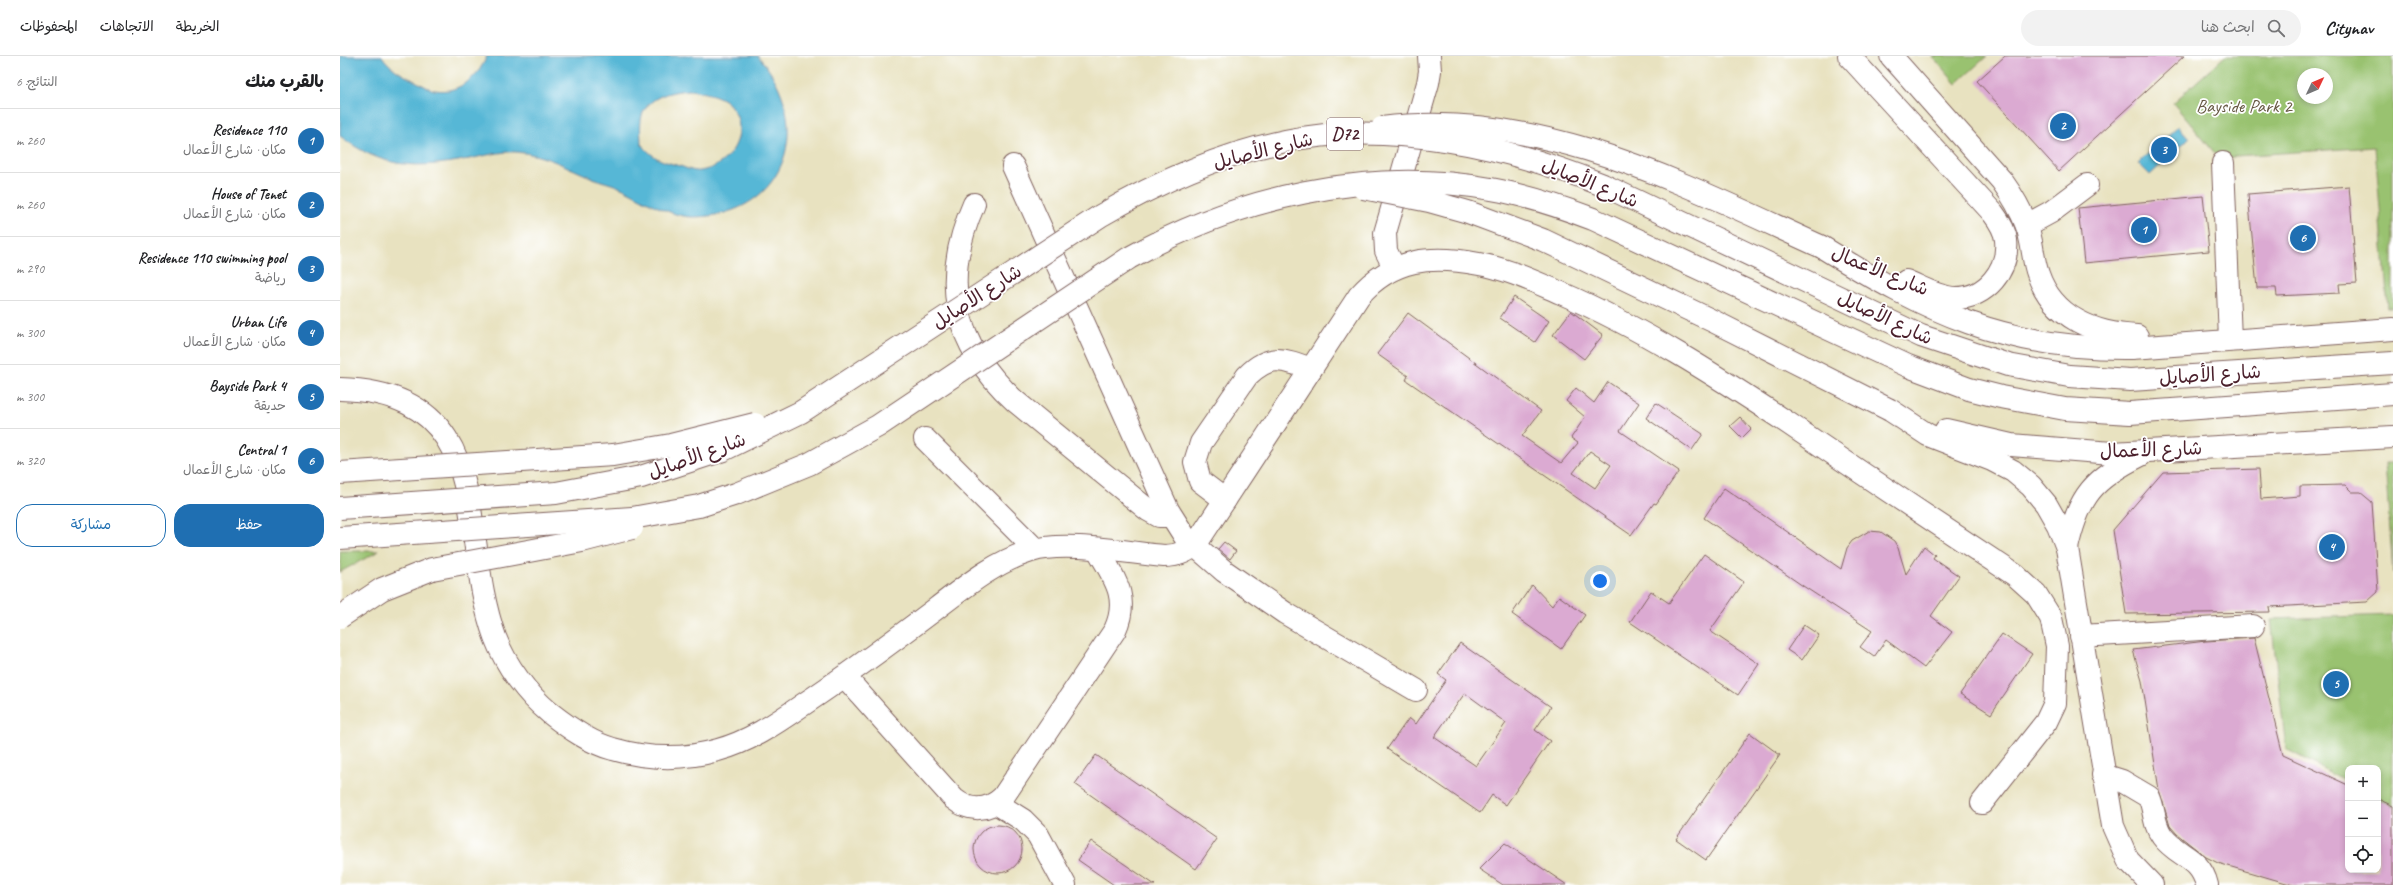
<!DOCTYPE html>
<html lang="ar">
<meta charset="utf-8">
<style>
:root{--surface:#fff;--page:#f2f2f2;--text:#202124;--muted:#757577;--line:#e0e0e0;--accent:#1f6fb2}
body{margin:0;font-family:Caveat,"Playpen Sans Arabic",sans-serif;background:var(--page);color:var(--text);direction:rtl}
.controls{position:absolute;right:12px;bottom:12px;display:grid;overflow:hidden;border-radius:8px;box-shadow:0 2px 6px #0003}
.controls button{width:36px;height:36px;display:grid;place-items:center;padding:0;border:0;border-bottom:1px solid var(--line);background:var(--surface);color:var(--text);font:20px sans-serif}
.compass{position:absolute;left:1957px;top:12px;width:36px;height:36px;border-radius:50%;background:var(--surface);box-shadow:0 2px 6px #0003;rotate:46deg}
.you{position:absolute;left:1260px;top:525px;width:14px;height:14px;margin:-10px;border:3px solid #fff;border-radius:50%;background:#1a73e8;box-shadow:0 0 0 6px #1a73e833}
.badge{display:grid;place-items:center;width:26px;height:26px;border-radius:50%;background:var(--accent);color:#fff;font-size:13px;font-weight:700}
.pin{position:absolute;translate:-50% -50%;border:2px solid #fff;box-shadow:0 1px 4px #0006}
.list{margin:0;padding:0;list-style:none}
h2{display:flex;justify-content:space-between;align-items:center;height:52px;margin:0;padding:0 16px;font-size:17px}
h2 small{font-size:13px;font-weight:400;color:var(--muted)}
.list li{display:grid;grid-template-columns:26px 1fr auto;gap:12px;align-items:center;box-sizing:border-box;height:64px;padding:0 16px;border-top:1px solid var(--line)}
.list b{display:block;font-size:15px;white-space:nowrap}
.list p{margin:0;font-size:13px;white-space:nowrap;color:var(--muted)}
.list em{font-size:13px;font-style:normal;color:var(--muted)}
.actions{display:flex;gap:8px;padding:12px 16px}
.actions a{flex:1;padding:9px 0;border:1px solid var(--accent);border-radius:16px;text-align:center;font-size:14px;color:var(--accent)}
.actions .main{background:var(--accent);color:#fff}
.icon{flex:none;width:22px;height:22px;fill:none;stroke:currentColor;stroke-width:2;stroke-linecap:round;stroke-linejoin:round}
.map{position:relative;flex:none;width:2053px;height:829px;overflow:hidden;direction:ltr}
header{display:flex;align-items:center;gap:24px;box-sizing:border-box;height:56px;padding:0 20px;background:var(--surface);border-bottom:1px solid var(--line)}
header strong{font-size:19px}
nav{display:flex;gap:22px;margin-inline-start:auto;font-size:14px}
.search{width:280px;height:36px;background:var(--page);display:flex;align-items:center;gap:10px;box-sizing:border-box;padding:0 14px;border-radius:22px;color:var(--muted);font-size:15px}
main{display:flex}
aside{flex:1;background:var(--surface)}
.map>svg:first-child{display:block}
.green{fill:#99c26f;stroke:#72704d;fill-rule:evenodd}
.water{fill:#57b7d6;stroke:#506b80;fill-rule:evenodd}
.building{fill:#dbaad2;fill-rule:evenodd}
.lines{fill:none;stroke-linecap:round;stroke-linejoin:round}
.minor-casing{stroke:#81635f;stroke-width:24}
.minor{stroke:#fff;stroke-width:22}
.minor-bridge-casing{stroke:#81635f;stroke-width:24;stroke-linecap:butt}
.major-bridge-casing{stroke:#81635f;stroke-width:24;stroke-linecap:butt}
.minor-bridge{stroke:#fff;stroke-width:22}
.major-bridge{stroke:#fff;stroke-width:22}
.labels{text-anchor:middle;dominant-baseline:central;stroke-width:3.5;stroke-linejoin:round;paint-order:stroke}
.shield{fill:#fff;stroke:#80626b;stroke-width:1}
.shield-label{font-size:18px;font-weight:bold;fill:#4a1f2b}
.park-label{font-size:19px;fill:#665843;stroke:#fff}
.street-label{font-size:19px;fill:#4a1f2b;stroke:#fff}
</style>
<header>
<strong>Citynav</strong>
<div class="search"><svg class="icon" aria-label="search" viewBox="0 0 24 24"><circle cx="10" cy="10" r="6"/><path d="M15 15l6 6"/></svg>ابحث هنا</div>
<nav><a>الخريطة</a><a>الاتجاهات</a><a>المحفوظات</a></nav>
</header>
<main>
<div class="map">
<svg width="2053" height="829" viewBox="0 0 2053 829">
<rect width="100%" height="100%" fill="#fff"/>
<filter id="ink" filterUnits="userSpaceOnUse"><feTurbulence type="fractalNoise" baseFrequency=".025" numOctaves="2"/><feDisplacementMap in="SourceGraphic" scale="8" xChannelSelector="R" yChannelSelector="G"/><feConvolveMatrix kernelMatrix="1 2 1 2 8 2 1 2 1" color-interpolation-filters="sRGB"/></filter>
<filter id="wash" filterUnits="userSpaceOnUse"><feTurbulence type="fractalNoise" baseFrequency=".012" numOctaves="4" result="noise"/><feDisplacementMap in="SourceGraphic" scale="16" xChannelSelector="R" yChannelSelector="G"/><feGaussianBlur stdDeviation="0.9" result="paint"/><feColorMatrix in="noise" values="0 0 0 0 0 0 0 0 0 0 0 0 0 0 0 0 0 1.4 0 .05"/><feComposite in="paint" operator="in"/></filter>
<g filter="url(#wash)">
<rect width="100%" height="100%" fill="#e8e2c0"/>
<g class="green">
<path d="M1592,0H1647L1616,28Z"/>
<path d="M1885,0H2053V252H2048L2035,91L1895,100L1883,107L1833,47ZM1963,18H1987V42H1963Z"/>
<path d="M2045,407H2053V517Z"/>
<path d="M0,495H39L0,516Z"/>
<path d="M2053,559V750L2038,742V712H2008V726L1946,693L1931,563Z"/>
</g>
<g class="water">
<path d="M0,0H42C49,11 61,18 73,24C80,27 88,33 95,34C119,38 138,21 147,0H418C476,65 448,160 354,161C328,161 302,141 279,131C271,127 262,126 253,122C228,112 205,98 176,96C161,95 144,100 129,103C77,113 43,113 0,80ZM351,34C362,36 380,39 388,47C413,73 392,110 360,115C354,116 346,112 340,110C319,104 316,104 301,88C301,80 299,65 303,57C311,39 333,35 351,34Z"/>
<path d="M1838,70L1849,82L1810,119L1798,107Z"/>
</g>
<g id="blocks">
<g class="building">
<path d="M1665,0H1844L1719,115L1637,25Z"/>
<path d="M2009,130L2017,227L1999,228L2000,237L1937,240L1936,232H1917L1908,138Z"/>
<path d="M1863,140L1869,195L1744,207L1738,152Z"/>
<path d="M1174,241L1209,265L1195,286L1160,262Z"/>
<path d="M1231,255L1263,279L1244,303L1213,279Z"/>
<path d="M1068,257L1201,355L1182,380L1221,407L1238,387L1231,382L1245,361L1226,345L1236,332L1254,347L1268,326L1299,347L1280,375L1339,415L1316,448L1314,447L1291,479L1066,324L1068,320L1037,298ZM1250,395L1271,409L1255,432L1233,417Z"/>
<path d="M1316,347L1363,378L1352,394L1306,362Z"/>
<path d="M1400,361L1411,373L1402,382L1390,370Z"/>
<path d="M1919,413L1921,443L1960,440V430L2005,429L2012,436H2020L2032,446L2038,536L2027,546L1929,551L1930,556L1786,558L1773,474L1823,416Z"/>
<path d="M1384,432L1501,513L1507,492L1512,485L1529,475L1541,476L1554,485L1558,492L1566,518L1584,490L1595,499L1593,502L1619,520L1591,560L1612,576L1584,612L1546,584L1534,601L1520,591L1532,575L1463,530L1364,462Z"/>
<path d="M884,486L896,495L890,503L878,493Z"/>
<path d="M1364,498L1404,526L1370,575L1419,608L1398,639L1290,566L1311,535L1329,547Z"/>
<path d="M1192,529L1212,550L1219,540L1245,559L1221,593L1172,558Z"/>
<path d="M1464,569L1479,579L1462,604L1447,594Z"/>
<path d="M1662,578L1692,598L1651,658L1620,638Z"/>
<path d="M1914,582L1943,699L2008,729V814H2038V743L2053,750V829H1953L1878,807L1866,801L1837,778L1830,770L1819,734L1802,625L1793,594L1866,585Z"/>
<path d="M1120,587L1211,651L1195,674L1210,685L1166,749L1152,739L1140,757L1047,693L1069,662L1076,668L1106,624L1098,618ZM1125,637L1166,667L1136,710L1094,681Z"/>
<path d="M1410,677L1440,699L1366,804L1336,783Z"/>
<path d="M756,699L877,783L856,813L735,728Z"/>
<circle cx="658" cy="793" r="24"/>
<path d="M751,785L815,829H774L738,804Z"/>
<path d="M1165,787L1227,829H1163L1139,813Z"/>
</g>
</g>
</g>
<g filter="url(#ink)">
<use href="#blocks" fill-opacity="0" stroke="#81635f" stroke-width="1"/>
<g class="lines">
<defs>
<g id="minor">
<path d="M1509,0L1653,157C1659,165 1665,174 1666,184C1669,214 1646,242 1616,242C1599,242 1581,231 1566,225"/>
<path d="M1551,0L1662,125C1672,139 1680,152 1686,168C1693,184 1692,202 1698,218C1713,262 1755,278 1797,280"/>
<path d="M1883,107L1890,284"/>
<path d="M673,110L828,454L845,481L884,515L945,557L1076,634"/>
<path d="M634,148C600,225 613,288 675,345L808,454L819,460H831"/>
<path d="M1687,169L1711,156L1747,129"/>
<path d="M1482,191C1587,256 1666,294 1792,292L2053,273"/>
<path d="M1054,211L1046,195L1045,177L1088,27L1090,15L1089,0"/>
<path d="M0,333C158,337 117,477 155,581C166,610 187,638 210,657C229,672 250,687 273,693C307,703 343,704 378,694C408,686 435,668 461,650C508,619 552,586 597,552C627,529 655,506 691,495C724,484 789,497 824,500C838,500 849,496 858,485L1019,240C1052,202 1091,199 1139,208C1168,213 1195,226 1221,237C1302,272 1375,319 1448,367C1523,418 1599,469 1675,519L1696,538L1711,562L1717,590L1715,647L1706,666L1642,747"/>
<path d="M1550,354L1588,379L1652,404L1673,415L1691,430L1706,448L1718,469L1727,492L1773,770L1788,804L1812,829"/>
<path d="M1606,374L1671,389L1772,397L2053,381"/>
<path d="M585,383L695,493"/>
<path d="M885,444L860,425L855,406L861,387L907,320C929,297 944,303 971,313"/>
<path d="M1727,492C1739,439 1753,423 1801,399"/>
<path d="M1741,580L1913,570"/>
<path d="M505,621L614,743C630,756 648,755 663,741L775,574C790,541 774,522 758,494"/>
<path d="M1763,719L1782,725L1809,741C1815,754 1813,768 1822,780C1837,801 1860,800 1867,829"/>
<path d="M656,747L683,764L698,779L725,829"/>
</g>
</defs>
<use href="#minor" class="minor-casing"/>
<use href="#minor" class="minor"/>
<defs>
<g id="minor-bridge">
<path d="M1042,72C1200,52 1343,128 1482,191"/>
<path d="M1023,132L1089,145L1128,156L1203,184L1375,266L1550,354"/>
</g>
<g id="major-bridge">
<path d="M0,417L273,399L331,389L415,368"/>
<path d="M0,452L216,437L301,421L383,394L461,356L760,160C832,118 917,82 1001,78C1090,74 1181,96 1263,129L1581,280L1668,309L1729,320L1790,324L2053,307"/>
<path d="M0,482L292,462L359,450L396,438L469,408L538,370L789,202C897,141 1028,111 1151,133C1186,139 1219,150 1253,163L1568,310L1629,333L1661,341L1725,353L1790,357L2053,338"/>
<path d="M0,561L42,533L92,513L242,485L292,472"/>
</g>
</defs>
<use href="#minor-bridge" class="minor-bridge-casing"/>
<use href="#major-bridge" class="major-bridge-casing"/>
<use href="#minor-bridge" class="minor-bridge"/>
<use href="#major-bridge" class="major-bridge"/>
</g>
</g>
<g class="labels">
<rect class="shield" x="987" y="62" width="36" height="32" rx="3"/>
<g class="shield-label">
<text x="1005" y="78">D72</text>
</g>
<g class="park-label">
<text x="1904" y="50">Bayside Park 2</text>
</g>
<g class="street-label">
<text transform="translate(923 95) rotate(-14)">شارع الأصايل</text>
<text transform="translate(1250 127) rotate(22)">شارع الأصايل</text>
<text transform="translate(1540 215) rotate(22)">شارع الأعمال</text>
<text transform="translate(637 241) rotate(-33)">شارع الأصايل</text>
<text transform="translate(1545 262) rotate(25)">شارع الأصايل</text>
<text transform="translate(1870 319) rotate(-4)">شارع الأصايل</text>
<text transform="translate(1811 394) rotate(-2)">شارع الأعمال</text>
<text transform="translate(357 400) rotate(-20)">شارع الأصايل</text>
</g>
</g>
</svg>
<div class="controls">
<button>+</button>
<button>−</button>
<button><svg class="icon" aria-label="locate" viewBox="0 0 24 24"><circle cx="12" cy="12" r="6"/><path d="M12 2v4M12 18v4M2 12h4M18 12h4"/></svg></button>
</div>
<svg class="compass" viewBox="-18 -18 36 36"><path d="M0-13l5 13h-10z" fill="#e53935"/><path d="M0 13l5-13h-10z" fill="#757577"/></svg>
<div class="you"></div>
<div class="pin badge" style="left:1804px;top:174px">1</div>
<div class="pin badge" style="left:1723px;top:70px">2</div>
<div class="pin badge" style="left:1824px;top:94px">3</div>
<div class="pin badge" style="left:1992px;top:491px">4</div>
<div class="pin badge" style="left:1996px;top:628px">5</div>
<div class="pin badge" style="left:1963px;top:182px">6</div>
</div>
<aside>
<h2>بالقرب منك<small>النتائج: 6</small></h2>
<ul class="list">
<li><span class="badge">1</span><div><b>Residence 110</b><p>مكان · شارع الأعمال</p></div><em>260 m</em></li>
<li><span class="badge">2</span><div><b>House of Tenet</b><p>مكان · شارع الأعمال</p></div><em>260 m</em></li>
<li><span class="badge">3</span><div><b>Residence 110 swimming pool</b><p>رياضة</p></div><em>290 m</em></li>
<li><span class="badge">4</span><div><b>Urban Life</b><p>مكان · شارع الأعمال</p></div><em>300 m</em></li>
<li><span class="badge">5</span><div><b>Bayside Park 4</b><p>حديقة</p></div><em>300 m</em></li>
<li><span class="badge">6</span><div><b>Central 1</b><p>مكان · شارع الأعمال</p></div><em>320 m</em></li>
</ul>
<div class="actions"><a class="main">حفظ</a><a>مشاركة</a></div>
</aside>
</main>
